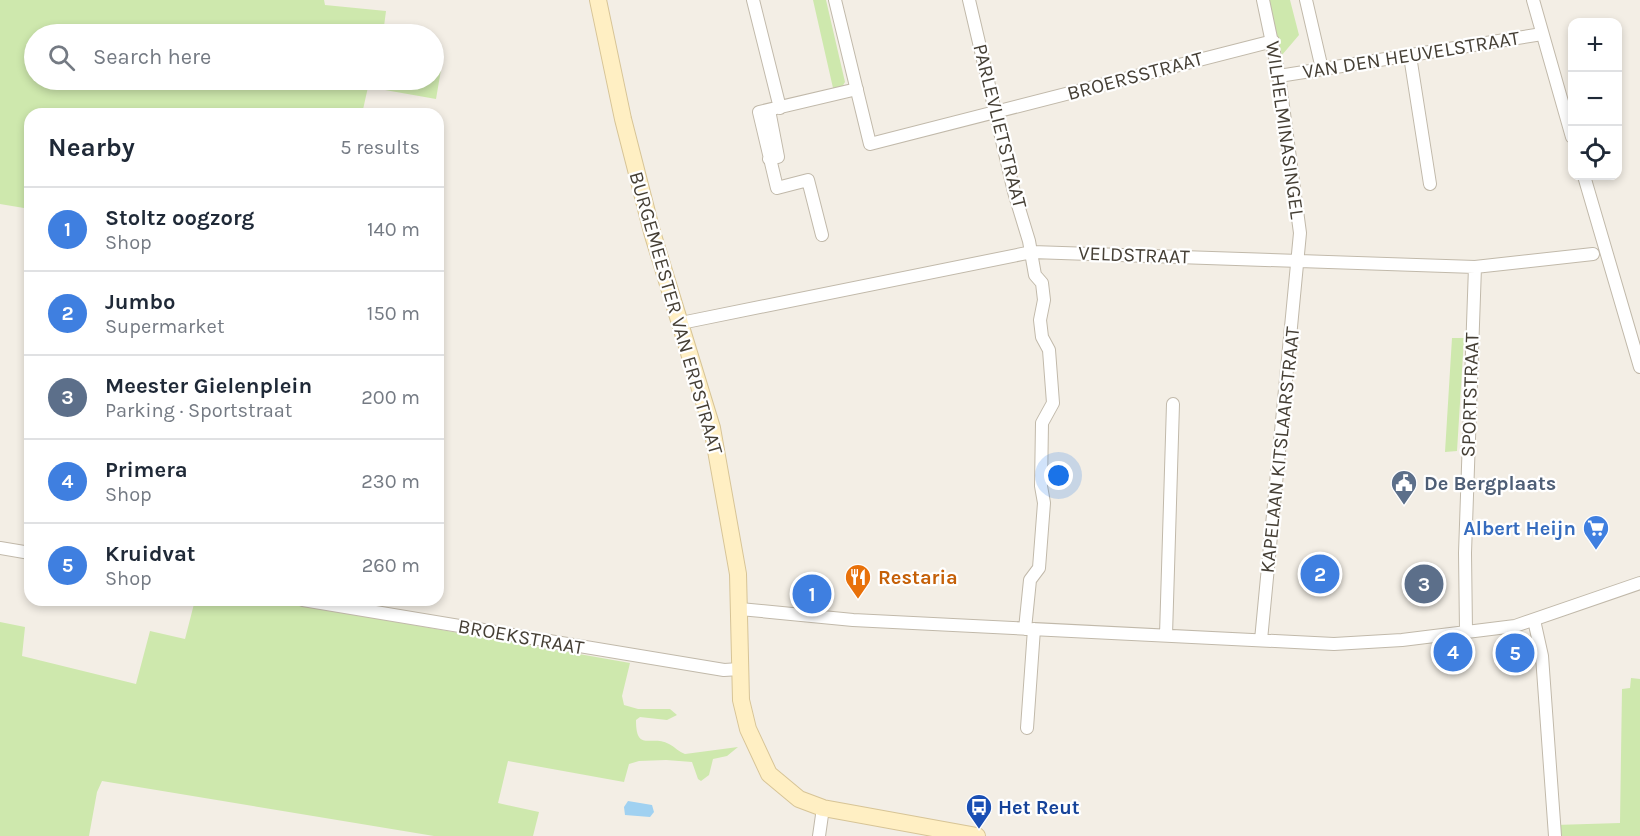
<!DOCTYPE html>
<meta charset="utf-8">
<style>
body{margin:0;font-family:Karla,sans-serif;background:#f2f2f3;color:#1f2937}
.controls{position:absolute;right:18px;top:18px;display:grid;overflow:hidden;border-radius:12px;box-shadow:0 3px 9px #0003}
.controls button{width:54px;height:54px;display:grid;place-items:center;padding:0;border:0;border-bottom:2px solid #e0e1e3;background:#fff;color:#1f2937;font:30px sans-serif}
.you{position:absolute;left:1059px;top:476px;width:21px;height:21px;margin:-15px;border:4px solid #fff;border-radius:50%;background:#1a73e8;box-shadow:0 0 0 9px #1a73e833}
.badge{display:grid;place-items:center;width:39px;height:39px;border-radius:50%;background:#111827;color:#fff;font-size:20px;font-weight:700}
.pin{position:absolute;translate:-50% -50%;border:3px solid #fff;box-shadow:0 2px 6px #0006}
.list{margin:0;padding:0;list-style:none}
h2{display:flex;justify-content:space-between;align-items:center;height:78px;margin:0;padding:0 24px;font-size:26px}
h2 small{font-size:20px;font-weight:400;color:#747a83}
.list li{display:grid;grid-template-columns:39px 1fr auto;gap:18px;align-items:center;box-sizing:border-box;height:84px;padding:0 24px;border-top:2px solid #e0e1e3}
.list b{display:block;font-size:22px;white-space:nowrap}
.list p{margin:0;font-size:20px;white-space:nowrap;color:#747a83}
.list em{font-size:20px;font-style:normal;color:#747a83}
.icon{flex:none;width:33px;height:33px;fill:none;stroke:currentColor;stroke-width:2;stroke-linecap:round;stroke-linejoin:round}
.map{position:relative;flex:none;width:1640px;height:836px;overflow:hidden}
.search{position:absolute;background:#fff;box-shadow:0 3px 9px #0003;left:24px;top:24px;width:420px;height:66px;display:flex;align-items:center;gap:15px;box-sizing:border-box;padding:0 21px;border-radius:33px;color:#747a83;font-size:22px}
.panel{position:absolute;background:#fff;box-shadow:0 3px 9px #0003;left:24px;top:108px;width:420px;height:498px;border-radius:18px}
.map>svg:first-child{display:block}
.green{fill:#cee8ad}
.water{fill:#a0d1f1}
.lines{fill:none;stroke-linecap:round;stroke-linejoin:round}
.street-casing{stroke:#c1b9aa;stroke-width:14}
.secondary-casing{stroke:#d7c496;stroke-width:18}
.street{stroke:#fff;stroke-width:12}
.secondary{stroke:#ffefc3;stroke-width:16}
.labels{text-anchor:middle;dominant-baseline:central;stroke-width:4.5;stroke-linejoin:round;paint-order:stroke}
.street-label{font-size:20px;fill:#453f35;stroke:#fff}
.service-label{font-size:20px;font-weight:bold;fill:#4e5e75;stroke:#fff;text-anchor:start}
.shop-label{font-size:20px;font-weight:bold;fill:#366cbe;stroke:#fff;text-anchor:end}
.food-label{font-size:20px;font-weight:bold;fill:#c56008;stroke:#fff;text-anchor:start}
.transit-label{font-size:20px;font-weight:bold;fill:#164399;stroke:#fff;text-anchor:start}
</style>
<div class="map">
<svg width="1640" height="836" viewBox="0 0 1640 836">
<rect width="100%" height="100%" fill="#f3eee5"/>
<path class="green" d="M0,0H324L325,5L386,11L383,34H34V80H434V57L443,58L436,99L368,87L362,114H30V209L0,204Z
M813,0H826L845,82L842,87L833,88Z
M1268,0H1290L1299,35L1282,55Z
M1452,338H1464L1457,451L1445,452Z
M195,600H272L630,663L622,696L624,705L638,709H670L677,715L667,720L640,717L636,720C636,753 651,734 669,744C675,747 679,752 685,754L738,747L727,756L713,759L709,775L701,781L698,779L692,762L666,760L639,761L629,764L624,782L508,761L498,803L539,812L533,836H434L102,781L97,792L89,836H0V622L25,627L22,656L136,684L150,631L185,639Z
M1631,678L1640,679V836H1556L1555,825L1620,823L1622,689L1630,688Z"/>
<path class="water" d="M628,801L652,805L654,812L650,817L625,815L624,807Z"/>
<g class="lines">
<g class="street-casing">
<path id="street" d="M753,0L780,108
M835,0L870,144L1273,41
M969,0L1014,192L1029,241L1035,275L1042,283L1044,300L1040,320L1042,337L1049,350L1053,403L1042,423L1041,486L1044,503L1039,568L1030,580L1025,629
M1306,0L1322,69
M1533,0L1572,137
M1410,56L1430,184
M1279,76L1542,34
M769,159L778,157L769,110
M1584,176L1640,367
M822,235L808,180L777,188L759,112L857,89
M681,323L1032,252L1475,267L1593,254
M0,548L30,553
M303,600L724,670L740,669
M740,609L853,620L1334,644L1402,640L1515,626L1640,583
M1534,620L1542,656L1555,836
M1466,631L1465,553L1475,267
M1166,635L1173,404
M1261,640L1300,233L1279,76L1263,0
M1027,728L1034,629
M819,836L823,808"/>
</g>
<g class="secondary-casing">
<path id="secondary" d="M598,0L623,119L652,232L712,428L738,574L741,700L748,729L769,774L799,799L823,808L977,836"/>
</g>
<use href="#street" class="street"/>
<use href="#secondary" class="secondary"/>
</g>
<defs>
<g id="civic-pin" transform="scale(1.35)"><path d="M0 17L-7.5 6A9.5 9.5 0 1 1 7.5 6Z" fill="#5c6f8a" stroke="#fff"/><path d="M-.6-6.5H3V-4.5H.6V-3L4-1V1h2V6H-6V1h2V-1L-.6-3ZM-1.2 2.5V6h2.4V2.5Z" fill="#fff"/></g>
<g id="supermarket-pin" transform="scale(1.35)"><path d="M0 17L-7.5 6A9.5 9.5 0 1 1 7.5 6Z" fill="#3f7fe0" stroke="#fff"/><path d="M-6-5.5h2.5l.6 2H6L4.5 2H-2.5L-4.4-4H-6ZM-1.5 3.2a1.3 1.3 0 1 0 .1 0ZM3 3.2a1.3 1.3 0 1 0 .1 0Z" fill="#fff"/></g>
<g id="restaurant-pin" transform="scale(1.35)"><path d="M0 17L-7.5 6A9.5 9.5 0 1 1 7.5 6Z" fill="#e8710a" stroke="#fff"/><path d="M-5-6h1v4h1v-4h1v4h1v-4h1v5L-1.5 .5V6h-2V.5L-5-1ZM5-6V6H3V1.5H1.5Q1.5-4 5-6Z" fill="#fff"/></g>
<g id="bus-pin" transform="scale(1.35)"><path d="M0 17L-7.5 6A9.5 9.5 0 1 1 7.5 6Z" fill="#1a4fb4" stroke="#fff"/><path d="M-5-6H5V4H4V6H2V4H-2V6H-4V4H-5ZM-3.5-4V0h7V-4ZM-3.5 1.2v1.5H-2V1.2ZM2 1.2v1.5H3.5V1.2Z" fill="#fff"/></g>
</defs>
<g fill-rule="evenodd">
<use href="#civic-pin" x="1404" y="483"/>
<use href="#supermarket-pin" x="1596" y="528"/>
<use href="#restaurant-pin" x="858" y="577"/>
<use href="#bus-pin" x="979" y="807"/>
</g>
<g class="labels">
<g class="street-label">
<text transform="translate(1411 55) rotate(-9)">VAN DEN HEUVELSTRAAT</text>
<text transform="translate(1135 76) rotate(-15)">BROERSSTRAAT</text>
<text transform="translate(1000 126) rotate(76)">PARLEVLIETSTRAAT</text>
<text transform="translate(1285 130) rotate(82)">WILHELMINASINGEL</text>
<text transform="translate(1134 255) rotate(2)">VELDSTRAAT</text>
<text transform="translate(676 313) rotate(74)">BURGEMEESTER VAN ERPSTRAAT</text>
<text transform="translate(1470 395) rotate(-88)">SPORTSTRAAT</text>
<text transform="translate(1280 450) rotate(-84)">KAPELAAN KITSLAARSTRAAT</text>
<text transform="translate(521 637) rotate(10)">BROEKSTRAAT</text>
</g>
<g class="service-label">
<text x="1424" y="483">De Bergplaats</text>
</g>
<g class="shop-label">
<text x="1576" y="528">Albert Heijn</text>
</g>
<g class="food-label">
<text x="878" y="577">Restaria</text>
</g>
<g class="transit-label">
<text x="998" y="807">Het Reut</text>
</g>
</g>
</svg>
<div class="controls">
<button>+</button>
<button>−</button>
<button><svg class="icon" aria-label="locate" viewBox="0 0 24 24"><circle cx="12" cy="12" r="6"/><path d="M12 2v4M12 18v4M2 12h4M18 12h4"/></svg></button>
</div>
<div class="you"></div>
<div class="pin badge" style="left:812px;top:594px;background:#3f7fe0">1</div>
<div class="pin badge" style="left:1320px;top:574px;background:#3f7fe0">2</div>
<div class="pin badge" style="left:1424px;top:584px;background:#5c6f8a">3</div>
<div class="pin badge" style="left:1453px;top:652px;background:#3f7fe0">4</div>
<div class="pin badge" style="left:1515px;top:653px;background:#3f7fe0">5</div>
<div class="search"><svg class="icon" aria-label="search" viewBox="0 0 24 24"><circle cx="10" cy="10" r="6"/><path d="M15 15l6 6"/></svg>Search here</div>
<section class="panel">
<h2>Nearby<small>5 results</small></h2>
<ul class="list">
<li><span class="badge" style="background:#3f7fe0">1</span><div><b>Stoltz oogzorg</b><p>Shop</p></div><em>140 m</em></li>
<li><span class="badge" style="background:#3f7fe0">2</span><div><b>Jumbo</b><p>Supermarket</p></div><em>150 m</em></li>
<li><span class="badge" style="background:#5c6f8a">3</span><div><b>Meester Gielenplein</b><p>Parking · Sportstraat</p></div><em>200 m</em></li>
<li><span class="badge" style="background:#3f7fe0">4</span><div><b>Primera</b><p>Shop</p></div><em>230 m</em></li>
<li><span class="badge" style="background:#3f7fe0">5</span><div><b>Kruidvat</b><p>Shop</p></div><em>260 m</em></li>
</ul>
</section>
</div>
